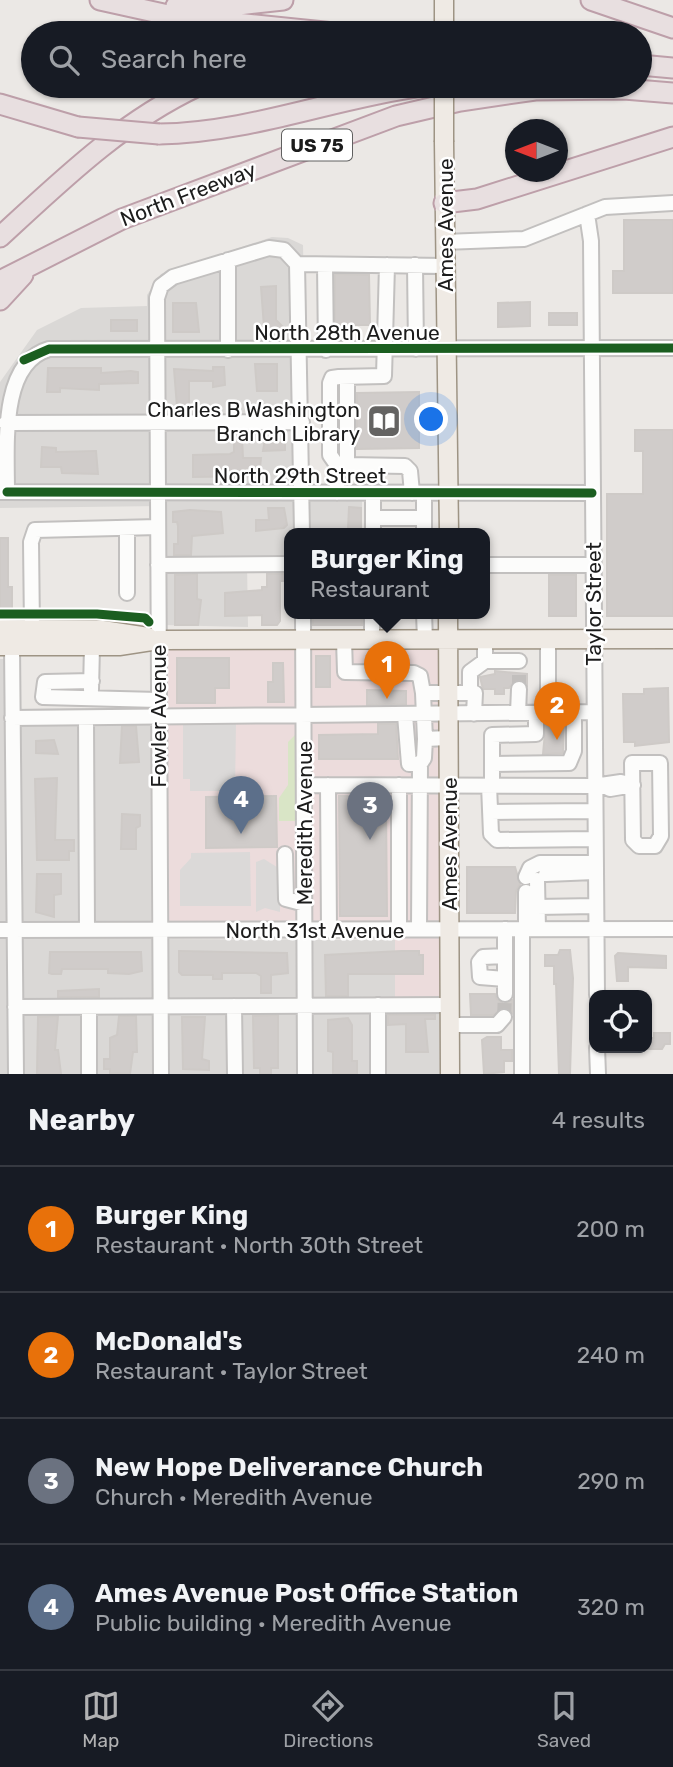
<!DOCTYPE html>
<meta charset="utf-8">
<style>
body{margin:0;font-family:Rubik,sans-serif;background:#242831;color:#f1f3f6}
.controls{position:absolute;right:21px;bottom:21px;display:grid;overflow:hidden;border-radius:14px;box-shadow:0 2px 5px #0004}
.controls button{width:63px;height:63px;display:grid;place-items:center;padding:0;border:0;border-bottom:2px solid #363941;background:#171b24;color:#f1f3f6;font:35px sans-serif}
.compass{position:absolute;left:505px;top:119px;width:63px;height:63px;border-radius:50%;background:#171b24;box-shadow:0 2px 5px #0004;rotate:270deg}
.you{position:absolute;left:432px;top:420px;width:24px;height:24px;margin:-18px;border:5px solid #fff;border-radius:50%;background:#1a73e8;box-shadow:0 0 0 10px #1a73e833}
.badge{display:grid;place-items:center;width:46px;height:46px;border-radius:50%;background:#b2b2b3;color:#fff;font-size:23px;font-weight:700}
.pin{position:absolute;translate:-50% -58px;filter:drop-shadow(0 2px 4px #0008)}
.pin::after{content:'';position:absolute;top:37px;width:24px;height:21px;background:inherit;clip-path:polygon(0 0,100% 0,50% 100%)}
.popup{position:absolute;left:284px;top:528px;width:206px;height:91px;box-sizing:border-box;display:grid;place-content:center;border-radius:14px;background:#171b24;filter:drop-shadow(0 2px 5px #0005);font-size:23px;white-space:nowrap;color:#9ea1a6}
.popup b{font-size:26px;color:#f1f3f6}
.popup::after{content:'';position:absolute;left:50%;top:100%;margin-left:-14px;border:14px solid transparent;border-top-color:#171b24}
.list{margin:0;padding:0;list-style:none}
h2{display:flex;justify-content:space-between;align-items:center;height:91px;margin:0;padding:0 28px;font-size:30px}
h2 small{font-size:23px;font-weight:400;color:#9ea1a6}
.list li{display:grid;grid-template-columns:46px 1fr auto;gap:21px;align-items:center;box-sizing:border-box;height:126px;padding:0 28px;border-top:2px solid #363941}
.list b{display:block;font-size:26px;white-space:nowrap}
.list p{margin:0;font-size:23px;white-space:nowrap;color:#9ea1a6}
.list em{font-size:23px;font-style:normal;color:#9ea1a6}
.icon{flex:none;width:38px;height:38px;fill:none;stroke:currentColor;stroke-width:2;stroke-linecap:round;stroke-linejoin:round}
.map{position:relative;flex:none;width:673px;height:1074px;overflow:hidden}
.search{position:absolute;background:#171b24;box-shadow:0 2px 5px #0004;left:21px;right:21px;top:21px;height:77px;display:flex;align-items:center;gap:18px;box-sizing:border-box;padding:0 24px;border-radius:38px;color:#9ea1a6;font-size:26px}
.sheet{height:595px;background:#171b24}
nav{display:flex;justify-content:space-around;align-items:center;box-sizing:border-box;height:98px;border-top:2px solid #363941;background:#171b24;font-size:19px;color:#9ea1a6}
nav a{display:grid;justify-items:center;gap:4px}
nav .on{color:#b2b2b3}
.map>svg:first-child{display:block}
.residential{fill:#dad8d6}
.commercial{fill:#ecdcdc}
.grass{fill:#d9e5c6}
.parking{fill:#dbd9d8}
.building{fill:#d0ccca;stroke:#cecac7;stroke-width:2}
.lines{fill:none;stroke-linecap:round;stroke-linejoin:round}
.minor-tunnel{stroke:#c2bfbd;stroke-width:14;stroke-dasharray:14 7;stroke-linecap:butt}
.minor-casing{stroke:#c2c0bf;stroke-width:18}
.major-casing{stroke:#9e9484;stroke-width:21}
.highway-casing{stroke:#bd9fa9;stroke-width:23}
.minor{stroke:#fcfcfb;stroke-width:14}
.major{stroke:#efeae4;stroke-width:18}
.highway{stroke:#e8dfe0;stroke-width:19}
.major-bridge-casing{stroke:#9e9484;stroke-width:21;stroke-linecap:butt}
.highway-bridge-casing{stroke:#bd9fa9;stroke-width:23;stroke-linecap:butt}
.major-bridge{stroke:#efeae4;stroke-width:18}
.highway-bridge{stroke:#e8dfe0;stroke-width:19}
.cycleway-casing{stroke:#fff;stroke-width:13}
.cycleway{stroke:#1b5e20;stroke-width:9}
.labels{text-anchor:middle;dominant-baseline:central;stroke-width:5;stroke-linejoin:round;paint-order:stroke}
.shield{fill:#fff;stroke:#606060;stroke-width:2}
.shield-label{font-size:19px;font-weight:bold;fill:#1c1c1c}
.street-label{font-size:21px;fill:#1c1c1c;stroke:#fff}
.poi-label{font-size:21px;fill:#1c1c1c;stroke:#fff;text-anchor:end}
</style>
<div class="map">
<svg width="673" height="1074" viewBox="0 0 673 1074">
<rect width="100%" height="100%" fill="#ebe8e5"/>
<path class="residential" d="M272,237L288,238L303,245L308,499L362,500V533H289V562H247L248,627L163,625L162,506L0,508V382L37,330L81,308L147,306V295L161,274Z
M0,659H20V709L154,707L151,939L395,940V1001L441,1002L443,1074H0Z"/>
<path class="commercial" d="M164,649L439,650L441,1002L395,1001V926L168,924Z"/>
<path class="grass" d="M295,735V821H279V798L288,785V742Z"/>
<path class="parking" d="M236,722L235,791H190V779H183V723Z
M250,852L251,906H180V870L191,858V853Z
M264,859L280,869V912L265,908L256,912V862Z"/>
<path class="building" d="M624,220H673V293H613V271H624Z
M335,274L369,275L370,325H335Z
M276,286V320L283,327V337L260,338V327H264L261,287Z
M530,302V326L498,327V303Z
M173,303H196L199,332H173Z
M549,313H577V325H549Z
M111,320H137V331H111Z
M255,364H277V391H257Z
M213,367H224L225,385L213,387V381H189V407H196L197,413H174V407H177L174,369L213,371Z
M48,368H101V373L131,371L138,372V383L99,384V390L60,388V392H47Z
M419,392V448L357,449V393Z
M635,430H673V616H607V494H643V451H635Z
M234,432H246V438H242L243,458H261L259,476L193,477V455L230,454L234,452Z
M265,439L285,440V450L263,451Z
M42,447L56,448V452L96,451L98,474L62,473L61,467H41Z
M349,507L361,508V529H348Z
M268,508H284L287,525L284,528L256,531V520H269Z
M190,510L221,512L223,533L192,536L191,555H174V544H178V526L177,522H173V512Z
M0,538H8V587H12V613H0Z
M197,574V599L201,600L198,625H175V575Z
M267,574H289V581H280V621L277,625H262V615L225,616V593L262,590V587H267Z
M549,575H576V616H549Z
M313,613H362V625H313Z
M316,656H330V687H316Z
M177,658H229V688H215V703H177Z
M273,663H283L284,702H268V682H273Z
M495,671L527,674V685L524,681L515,680L509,688H504V694H495V689H483L480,677L495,674Z
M668,688L669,742L635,746V742H624L623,694H644V689Z
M367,690L406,691V704L367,705Z
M546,722H564L563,753L543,754Z
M378,724H396L398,759H319V735L378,734Z
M122,726H136L139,762L120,763Z
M54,740L58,754L36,753V741Z
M57,778L55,840H74V851H69V860H37L35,779Z
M276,796L277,847L206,848V797Z
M339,796H381L382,807H386L387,916H340Z
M122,814L140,815V826L136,828V849H121Z
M467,867H515L520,884L516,891L515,913H467Z
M37,874H61V894L54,895V917L36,912Z
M560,950H570L573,978L570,1074H559L556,984H554V966H545V955H558Z
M179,951L287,953L288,973L271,975V993H261V976L256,973H222V979H213V975H182L179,972Z
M401,951H419V955H423V974H348V996H326L325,955Z
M50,952H141L142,971L129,974L108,973V969H62L61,974H52L49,973Z
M618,953L666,956V968L628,967V981H617L615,956Z
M99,989V997H58V991Z
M470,994H495L497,999L504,1004L512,1000V1013L505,1008L493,1015H471Z
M278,1015V1068H271V1074H260V1068H254L253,1016Z
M388,1015H435V1019H425L428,1052H406V1024L388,1025Z
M58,1016L55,1050H58L61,1074H37L38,1017Z
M119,1016H136L137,1052H133L130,1074L110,1073V1069H104V1059H110V1038L117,1035Z
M182,1017H205L202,1059L209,1061V1070L183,1069Z
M348,1018L352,1025V1061H357V1074H333V1052L328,1051V1020Z
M654,1033H670V1044H665L662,1049H647V1038H654Z
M487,1037H501V1050H512V1061H504V1072L484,1074L482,1040Z"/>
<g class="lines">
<path class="minor-tunnel" d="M519,689V673
M504,1017L505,994"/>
<g class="minor-casing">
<path id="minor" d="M587,214L591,241L597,995
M444,242L524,239L605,207L673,203
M297,264L445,266
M325,265L326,350
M415,265L416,349
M228,350V260
M347,377V465
M6,423L302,422
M337,465L330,455V383L332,378L339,377L384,376L387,265
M0,492L592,493
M7,492C7,444 0,363 49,349L673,348
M337,493V465H347L405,466L410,471L412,493
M424,493V533
M373,518H424
M373,533V493
M158,565L289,564
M485,565H593
M127,593V528
M303,613L305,1074
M424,613L425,640
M32,629L31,542L35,530L158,527
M344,640L345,672L414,673L420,676L423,693H475L474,714
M372,640V613
M12,646L16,1074
M485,661H519
M92,681L45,682L43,697L158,700
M91,690L92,646
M423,693L425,739L448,738
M470,693V672L485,661V640
M518,713L519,689
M548,713V639
M405,715L409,764H420L424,758L425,739
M12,718L594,712
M86,718L87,930
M632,763H660L661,836L655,846H639L633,840Z
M492,764L569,763L574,751V712
M304,785L594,786L621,782L633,785L610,789L602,785
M328,785L329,930
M399,785V929
M489,785L491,834L497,840L595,839
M492,785V735L536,734V713
M490,812L595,811
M285,854L286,899L305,904
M546,874L594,872
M526,877L530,868L540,863H595
M537,880L538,929
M537,907L595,906
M419,929L420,764
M522,929V1074
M526,929V892
M0,930L673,929
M505,956L483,957L479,962L480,977L505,979
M505,994V929
M378,1005V1074
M234,1006L235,1074
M15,1007L450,1005
M89,1007V1074
M450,1025H497L504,1017
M597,1048L598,1074
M161,1074L157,298L161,286L173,277L269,248L284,250L297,264L302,533"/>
</g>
<g class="major-casing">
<path id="major" d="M444,0V33
M444,142L449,533
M448,613L450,1074
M0,629L102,630L148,637
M0,646H119L158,640L673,639"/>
</g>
<g class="highway-casing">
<path id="highway" d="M100,0L177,17L334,33
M591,0L673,28
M176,6H230L283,0
M640,65L673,68
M0,104L78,127
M159,134C249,133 334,98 422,86
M444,203L477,199L673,137
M0,237C62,180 121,122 198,86
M0,281L122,219L396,116L460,101L535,90L624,89L673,93
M0,300L23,275"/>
</g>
<use href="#minor" class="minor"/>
<use href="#major" class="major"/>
<use href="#highway" class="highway"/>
<g class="major-bridge-casing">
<path id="major-bridge" d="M444,97V142"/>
</g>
<g class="highway-bridge-casing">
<path id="highway-bridge" d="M78,127L159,134"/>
</g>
<use href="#major-bridge" class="major-bridge"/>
<use href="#highway-bridge" class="highway-bridge"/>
<g class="cycleway-casing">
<path id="cycleway" d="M24,360L49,349L673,348
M7,492L592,493
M0,614H97L145,618L149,622"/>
</g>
<use href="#cycleway" class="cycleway"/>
</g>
<defs>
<g id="library-square" transform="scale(1.75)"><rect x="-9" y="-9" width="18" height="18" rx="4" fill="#646362" stroke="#fff"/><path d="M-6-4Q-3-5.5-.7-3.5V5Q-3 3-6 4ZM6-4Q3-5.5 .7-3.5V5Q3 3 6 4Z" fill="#fff"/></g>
</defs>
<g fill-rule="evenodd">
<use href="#library-square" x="384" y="421"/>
</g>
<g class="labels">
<rect class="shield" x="282" y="129.5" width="70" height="31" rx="5"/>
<g class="shield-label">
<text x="317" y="145">US 75</text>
</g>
<g class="street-label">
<text transform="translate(188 194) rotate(-21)">North Freeway</text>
<text transform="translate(445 225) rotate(-90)">Ames Avenue</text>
<text x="347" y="332">North 28th Avenue</text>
<text x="300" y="475">North 29th Street</text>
<text transform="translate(593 604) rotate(-90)">Taylor Street</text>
<text transform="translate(158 716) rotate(-90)">Fowler Avenue</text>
<text transform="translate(304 823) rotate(-90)">Meredith Avenue</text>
<text transform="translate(449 844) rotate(-90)">Ames Avenue</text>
<text x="315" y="930">North 31st Avenue</text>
</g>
<g class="poi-label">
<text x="360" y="409">Charles B Washington<tspan x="360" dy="24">Branch Library</tspan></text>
</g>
</g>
</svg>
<div class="controls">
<button><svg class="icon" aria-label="locate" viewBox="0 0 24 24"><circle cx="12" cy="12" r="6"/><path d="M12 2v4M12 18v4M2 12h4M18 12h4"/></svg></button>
</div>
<svg class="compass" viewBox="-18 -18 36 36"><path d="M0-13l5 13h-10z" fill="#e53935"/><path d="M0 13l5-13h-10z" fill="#9ea1a6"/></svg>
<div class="you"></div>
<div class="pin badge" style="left:387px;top:699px;background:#e8710a">1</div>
<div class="popup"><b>Burger King</b>Restaurant</div>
<div class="pin badge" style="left:557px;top:740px;background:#e8710a">2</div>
<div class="pin badge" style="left:370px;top:840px;background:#6b7280">3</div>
<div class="pin badge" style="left:241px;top:834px;background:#5c6f8a">4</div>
<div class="search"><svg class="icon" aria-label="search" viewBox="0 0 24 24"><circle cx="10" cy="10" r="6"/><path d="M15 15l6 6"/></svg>Search here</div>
</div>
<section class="sheet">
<h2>Nearby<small>4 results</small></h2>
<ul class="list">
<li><span class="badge" style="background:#e8710a">1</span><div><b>Burger King</b><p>Restaurant · North 30th Street</p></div><em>200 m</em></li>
<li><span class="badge" style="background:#e8710a">2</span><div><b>McDonald's</b><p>Restaurant · Taylor Street</p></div><em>240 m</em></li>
<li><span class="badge" style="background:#6b7280">3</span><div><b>New Hope Deliverance Church</b><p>Church · Meredith Avenue</p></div><em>290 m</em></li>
<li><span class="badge" style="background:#5c6f8a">4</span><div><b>Ames Avenue Post Office Station</b><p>Public building · Meredith Avenue</p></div><em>320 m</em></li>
</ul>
</section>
<nav>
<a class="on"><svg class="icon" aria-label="map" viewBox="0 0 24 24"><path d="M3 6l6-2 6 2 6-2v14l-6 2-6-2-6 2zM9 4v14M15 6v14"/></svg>Map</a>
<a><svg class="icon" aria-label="directions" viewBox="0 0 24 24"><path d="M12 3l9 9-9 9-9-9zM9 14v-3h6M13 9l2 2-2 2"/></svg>Directions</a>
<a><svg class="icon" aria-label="saved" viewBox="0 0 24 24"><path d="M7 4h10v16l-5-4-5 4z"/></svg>Saved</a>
</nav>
